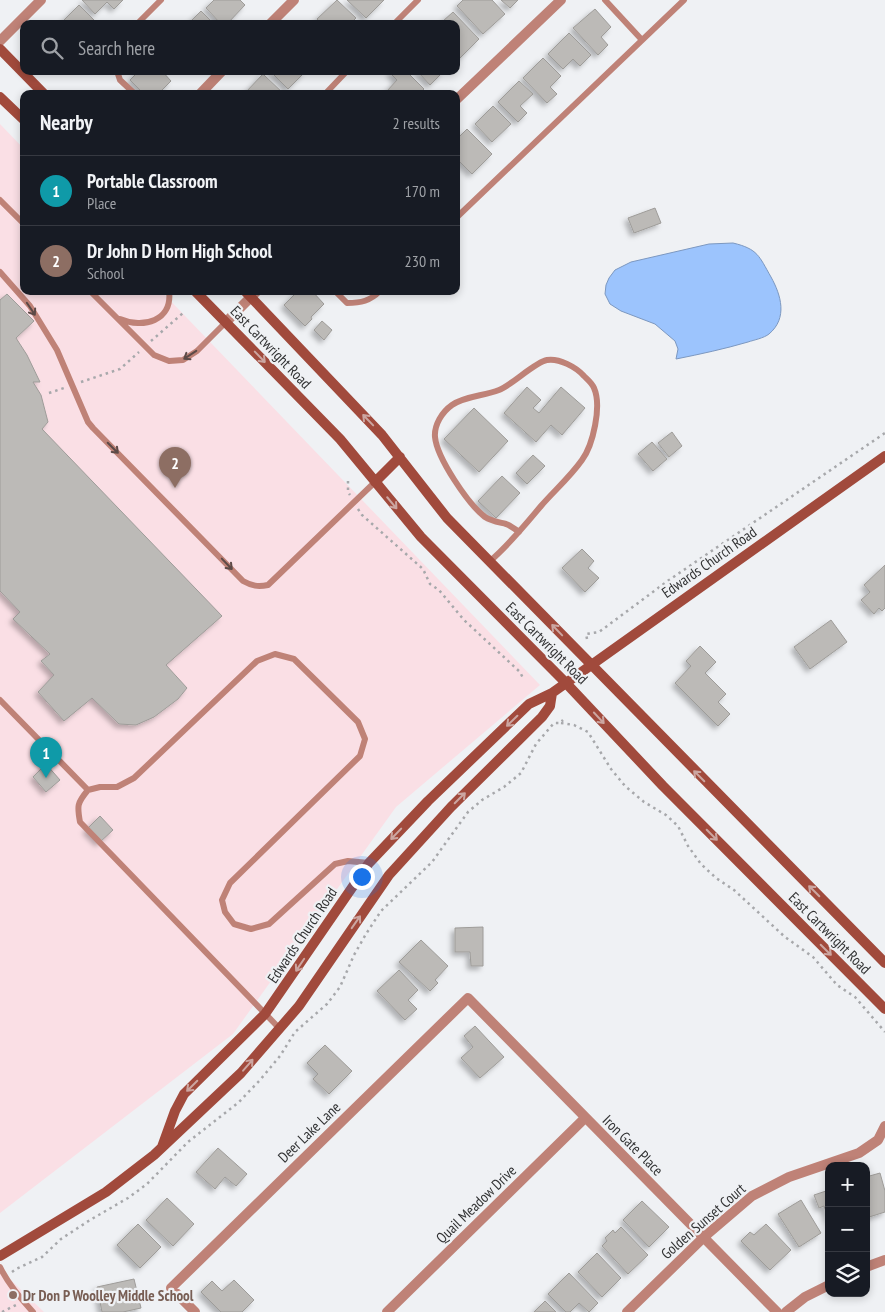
<!DOCTYPE html>
<meta charset="utf-8">
<style>
body{margin:0;font-family:"PT Sans Narrow",sans-serif;background:#242831;color:#f1f3f6}
.controls{position:absolute;right:15px;bottom:15px;display:grid;overflow:hidden;border-radius:10px;box-shadow:0 2px 8px #0003}
.controls button{width:45px;height:45px;display:grid;place-items:center;padding:0;border:0;border-bottom:1px solid #363941;background:#171b24;color:#f1f3f6;font:25px sans-serif}
.you{position:absolute;left:361px;top:876px;width:18px;height:18px;margin:-12px;border:4px solid #fff;border-radius:50%;background:#1a73e8;box-shadow:0 0 0 8px #1a73e833}
.badge{display:grid;place-items:center;width:32px;height:32px;border-radius:50%;background:#db2777;color:#fff;font-size:16px;font-weight:700}
.pin{position:absolute;translate:-50% -41px;filter:drop-shadow(0 1px 2px #0008)}
.pin::after{content:'';position:absolute;top:26px;width:18px;height:15px;background:inherit;clip-path:polygon(0 0,100% 0,50% 100%)}
.list{margin:0;padding:0;list-style:none}
h2{display:flex;justify-content:space-between;align-items:center;height:65px;margin:0;padding:0 20px;font-size:21px}
h2 small{font-size:16px;font-weight:400;color:#9ea1a6}
.list li{display:grid;grid-template-columns:32px 1fr auto;gap:15px;align-items:center;box-sizing:border-box;height:70px;padding:0 20px;border-top:1px solid #363941}
.list b{display:block;font-size:19px;white-space:nowrap}
.list p{margin:0;font-size:16px;white-space:nowrap;color:#9ea1a6}
.list em{font-size:16px;font-style:normal;color:#9ea1a6}
.icon{flex:none;width:28px;height:28px;fill:none;stroke:currentColor;stroke-width:2;stroke-linecap:round;stroke-linejoin:round}
.map{position:relative;flex:none;width:885px;height:1312px;overflow:hidden}
.search{position:absolute;background:#171b24;box-shadow:0 2px 8px #0003;left:20px;top:20px;width:440px;height:55px;display:flex;align-items:center;gap:12px;box-sizing:border-box;padding:0 18px;border-radius:10px;color:#9ea1a6;font-size:19px}
.panel{position:absolute;background:#171b24;box-shadow:0 2px 8px #0003;left:20px;top:90px;width:440px;height:205px;border-radius:10px}
.map>svg:first-child{display:block}
.education{fill:#fadfe5}
.water{fill:#9cc4fd;stroke:#7c98c0}
.building{fill:#bcbab7;stroke:#9e9c99;filter:url(#shadow)}
.lines{fill:none;stroke-linecap:round;stroke-linejoin:round}
.path{stroke:#a7a8ab;stroke-width:2.5;stroke-dasharray:2.5 4;stroke-linecap:butt}
.lane{stroke:#bf8277;stroke-width:6}
.street{stroke:#bf8277;stroke-width:10}
.secondary{stroke:#a14a3c;stroke-width:10}
.oneway{stroke:#5c4a47}
.oneway2{stroke:#cca6a1}
.education-dot{fill:#8d6e63;stroke:#eff1f4;stroke-width:2}
.labels{text-anchor:middle;dominant-baseline:central;stroke-width:4.5;stroke-linejoin:round;paint-order:stroke}
.street-label{font-size:15px;fill:#313233;stroke:#eff1f4}
.education-label{font-size:15px;font-weight:bold;fill:#785e54;stroke:#eff1f4;text-anchor:start}
</style>
<div class="map">
<svg width="885" height="1312" viewBox="0 0 885 1312">
<defs>
<filter id="shadow"><feDropShadow dx="-3.5" dy="3.5" stdDeviation="2.5" flood-color="#0004"/></filter>
</defs>
<rect width="100%" height="100%" fill="#eff1f4"/>
<path class="education" d="M0,124L24,149V291H161L540,685L396,807L233,1034L0,1213Z
M0,1269L19,1288L44,1312H0Z"/>
<path class="water" d="M733,243C758,249 759,256 771,277C781,295 788,318 769,334C764,338 754,340 748,342C724,349 701,354 676,359L678,349L675,341L655,324L621,311L610,304L605,294L606,285L609,278L615,270L631,262L709,244Z"/>
<path class="building" d="M82,0H123L114,9L107,2L95,14Z
M214,0H240L245,5L227,24H221L206,8Z
M337,0L356,18L350,24H322L317,19Z
M347,0H384L366,18Z
M463,0H492L505,14L483,34L457,6Z
M501,0H518L510,8Z
M79,5L98,24H60Z
M595,9L611,27L601,37L608,45L598,55L573,28Z
M201,11L214,24H195L192,20Z
M453,12L479,39L457,61L456,24H446L443,21Z
M569,33L591,55L580,66L573,59L563,69L548,54Z
M543,58L561,76L550,87L557,94L547,103L523,78Z
M139,71H162L171,81L158,94H144L130,80Z
M270,71H306L288,89Z
M392,71H406L424,89L419,94H388L386,92L397,80L390,73Z
M417,71H444L430,85Z
M263,74L284,94H244Z
M519,81L533,94L520,106L527,113L518,122L498,102Z
M493,106L511,124L492,142L475,124Z
M467,129L492,154L472,174L456,158V140Z
M655,208L661,223L634,233L628,218Z
M298,291H312L324,304L311,317L312,319L305,326L284,305Z
M7,294L34,321L16,338L27,355L40,382H33L41,395L48,422L42,429L222,616L166,665L187,688L178,699L154,717L136,725L119,724L92,698L64,721L38,692L54,675L41,661L50,654L13,619L20,612L0,591V300Z
M322,321L332,330L324,340L314,330Z
M527,387L541,400L533,408L539,413L561,387L585,408L562,435L551,425L536,442L504,413Z
M474,408L508,441L479,472L444,439Z
M672,432L682,446L669,457L658,443Z
M652,442L667,459L653,471L638,454Z
M533,455L545,466L527,484L516,473Z
M502,476L520,493L496,518L478,501Z
M582,549L594,561L588,568L599,578L585,592L562,568Z
M885,565V608L882,611L879,608L874,614L861,600L870,592L864,585Z
M831,620L847,642L810,669L794,647Z
M700,646L716,662L705,673L726,694L718,702L730,714L718,726L675,683L691,666L686,661Z
M46,764L60,780L46,792L33,777Z
M100,816L113,830L99,843L86,830Z
M483,927V966H471L470,952H455V928Z
M421,940L448,966L435,980L438,983L430,991L399,962Z
M399,970L418,990L408,1000L417,1009L405,1020L377,991Z
M475,1026L504,1057L480,1078L461,1058L473,1047L464,1036Z
M325,1045L352,1071L329,1094L313,1079L318,1074L307,1063Z
M218,1148L247,1174L236,1186L225,1177L215,1189L196,1172Z
M880,1173L885,1191V1212L866,1218V1177Z
M829,1190V1221L824,1206L819,1208L814,1195Z
M167,1198L194,1224L173,1246L146,1220Z
M801,1200L821,1233L799,1247L778,1214Z
M642,1201L669,1227L649,1247L623,1220Z
M138,1224L161,1247L140,1268L117,1245Z
M766,1224L791,1250L770,1270L741,1241L750,1232L754,1235Z
M621,1227L648,1255L628,1274L602,1246L607,1241L605,1238L613,1230L615,1233Z
M597,1253L621,1278L602,1297L578,1272Z
M569,1273L598,1303L589,1312L579,1303L570,1312H566L548,1294Z
M134,1279L141,1308L123,1312H102L97,1287Z
M234,1280L254,1300L242,1312H221L201,1292L212,1281L222,1291Z
M545,1301L556,1312H534Z"/>
<g class="lines">
<path class="path" d="M151,341L183,313
M81,382L120,369L139,352
M49,393L64,388
M348,481V492L350,495
M358,509L362,515L423,569L430,584L439,590L464,620L520,672L523,678
M587,639L586,634L599,632L669,580L885,433
M561,723L574,725L588,732L611,769L625,786L644,802L666,815L678,826L688,846L701,864L716,878L734,890L785,937L813,957L837,985L855,997L885,1032
M12,1272L16,1269L42,1257L61,1239L90,1220L128,1198L147,1184L188,1142L239,1102L260,1080L280,1056L295,1032L327,1004L340,987L354,955L366,934L381,911L432,862L468,812L482,800L504,787L521,773L536,744L554,723H560L563,720
M2,1312L16,1305"/>
<path class="lane" d="M605,0L642,40
M137,24L161,0
M394,24L418,0
M117,71L120,80L135,94
M325,94L347,71
M0,200L24,224
M456,218L684,0
M0,272L30,306L57,350L88,422L93,428L243,581C252,586 258,587 268,585L375,482
M90,291L154,355L169,361L183,360L197,351L226,322
M335,291L347,303C361,303 370,301 380,291
M120,319C143,329 173,321 169,291
M490,561C509,545 525,525 541,506C554,491 570,477 582,460C593,445 602,406 594,388C592,383 588,380 584,376C576,367 559,358 547,360C535,362 512,385 499,390C484,396 465,396 452,405C442,412 434,425 435,437C437,458 468,504 485,517C491,521 498,522 506,524C511,526 515,529 519,532
M0,700L88,790L100,787H117L134,778L257,661L275,654L294,659L358,722L365,739L360,756L230,883L222,900L225,912L234,924L251,929L269,924L335,864L348,861L369,863
M88,790C77,803 77,806 80,822L280,1029
M0,1267C8,1284 20,1298 33,1312"/>
<path class="street" d="M270,24L294,0
M0,41L41,0
M200,94L222,71
M456,100L561,0
M226,322L257,291
M866,1267L885,1260
M195,1312L171,1288L468,998L777,1312
M387,1312L585,1118
M627,1312L704,1237L752,1196L789,1177L859,1153L878,1140L885,1126
M786,1312L805,1297L829,1285"/>
<path class="secondary" d="M0,49L44,94
M0,97L24,120
M195,291L340,439L421,537L565,682L663,786L885,1009
M245,291L382,435L447,518L885,963
M375,482L400,457
M162,1147L175,1111L184,1094L265,1014L369,863L428,801L529,704L552,693L885,456
M0,1256L106,1192L154,1155L241,1073L299,1006L389,875L451,807L542,717L550,706L552,693"/>
</g>
<defs><path id="oneway-shaft" d="M-6 0H5M1.5-3L5.5 0L1.5 3" fill="none" stroke-width="1.6" stroke-linecap="round" stroke-linejoin="round" transform="scale(1.25)"/></defs>
<g class="oneway">
<use href="#oneway-shaft" transform="translate(31 309) rotate(56)"/>
<use href="#oneway-shaft" transform="translate(190 355) rotate(147)"/>
<use href="#oneway-shaft" transform="translate(113 448) rotate(45)"/>
<use href="#oneway-shaft" transform="translate(227 564) rotate(46)"/>
</g>
<g class="oneway2">
<use href="#oneway-shaft" transform="translate(260 357) rotate(46)"/>
<use href="#oneway-shaft" transform="translate(368 420) rotate(-134)"/>
<use href="#oneway-shaft" transform="translate(392 503) rotate(50)"/>
<use href="#oneway-shaft" transform="translate(557 630) rotate(-134)"/>
<use href="#oneway-shaft" transform="translate(599 718) rotate(47)"/>
<use href="#oneway-shaft" transform="translate(512 721) rotate(136)"/>
<use href="#oneway-shaft" transform="translate(699 776) rotate(-135)"/>
<use href="#oneway-shaft" transform="translate(460 798) rotate(-45)"/>
<use href="#oneway-shaft" transform="translate(396 834) rotate(134)"/>
<use href="#oneway-shaft" transform="translate(712 835) rotate(45)"/>
<use href="#oneway-shaft" transform="translate(814 891) rotate(-135)"/>
<use href="#oneway-shaft" transform="translate(356 922) rotate(-55)"/>
<use href="#oneway-shaft" transform="translate(826 950) rotate(45)"/>
<use href="#oneway-shaft" transform="translate(300 965) rotate(124)"/>
<use href="#oneway-shaft" transform="translate(248 1065) rotate(-49)"/>
<use href="#oneway-shaft" transform="translate(192 1086) rotate(135)"/>
</g>
<circle class="education-dot" cx="13" cy="1295" r="5"/>
<g class="labels">
<g class="street-label">
<text transform="translate(271 347) rotate(46)">East Cartwright Road</text>
<text transform="translate(709 562) rotate(-35)">Edwards Church Road</text>
<text transform="translate(547 643) rotate(45)">East Cartwright Road</text>
<text transform="translate(830 933) rotate(45)">East Cartwright Road</text>
<text transform="translate(302 935) rotate(-56)">Edwards Church Road</text>
<text transform="translate(309 1132) rotate(-44)">Deer Lake Lane</text>
<text transform="translate(633 1145) rotate(45)">Iron Gate Place</text>
<text transform="translate(476 1204) rotate(-44)">Quail Meadow Drive</text>
<text transform="translate(703 1221) rotate(-41)">Golden Sunset Court</text>
</g>
<g class="education-label">
<text x="23" y="1295">Dr Don P Woolley Middle School</text>
</g>
</g>
</svg>
<div class="controls">
<button>+</button>
<button>−</button>
<button><svg class="icon" aria-label="layers" viewBox="0 0 24 24"><path d="M12 4l9 5-9 5-9-5zM3 14l9 5 9-5"/></svg></button>
</div>
<div class="you"></div>
<div class="pin badge" style="left:46px;top:778px;background:#0f9aa8">1</div>
<div class="pin badge" style="left:175px;top:488px;background:#8d6e63">2</div>
<div class="search"><svg class="icon" aria-label="search" viewBox="0 0 24 24"><circle cx="10" cy="10" r="6"/><path d="M15 15l6 6"/></svg>Search here</div>
<section class="panel">
<h2>Nearby<small>2 results</small></h2>
<ul class="list">
<li><span class="badge" style="background:#0f9aa8">1</span><div><b>Portable Classroom</b><p>Place</p></div><em>170 m</em></li>
<li><span class="badge" style="background:#8d6e63">2</span><div><b>Dr John D Horn High School</b><p>School</p></div><em>230 m</em></li>
</ul>
</section>
</div>
